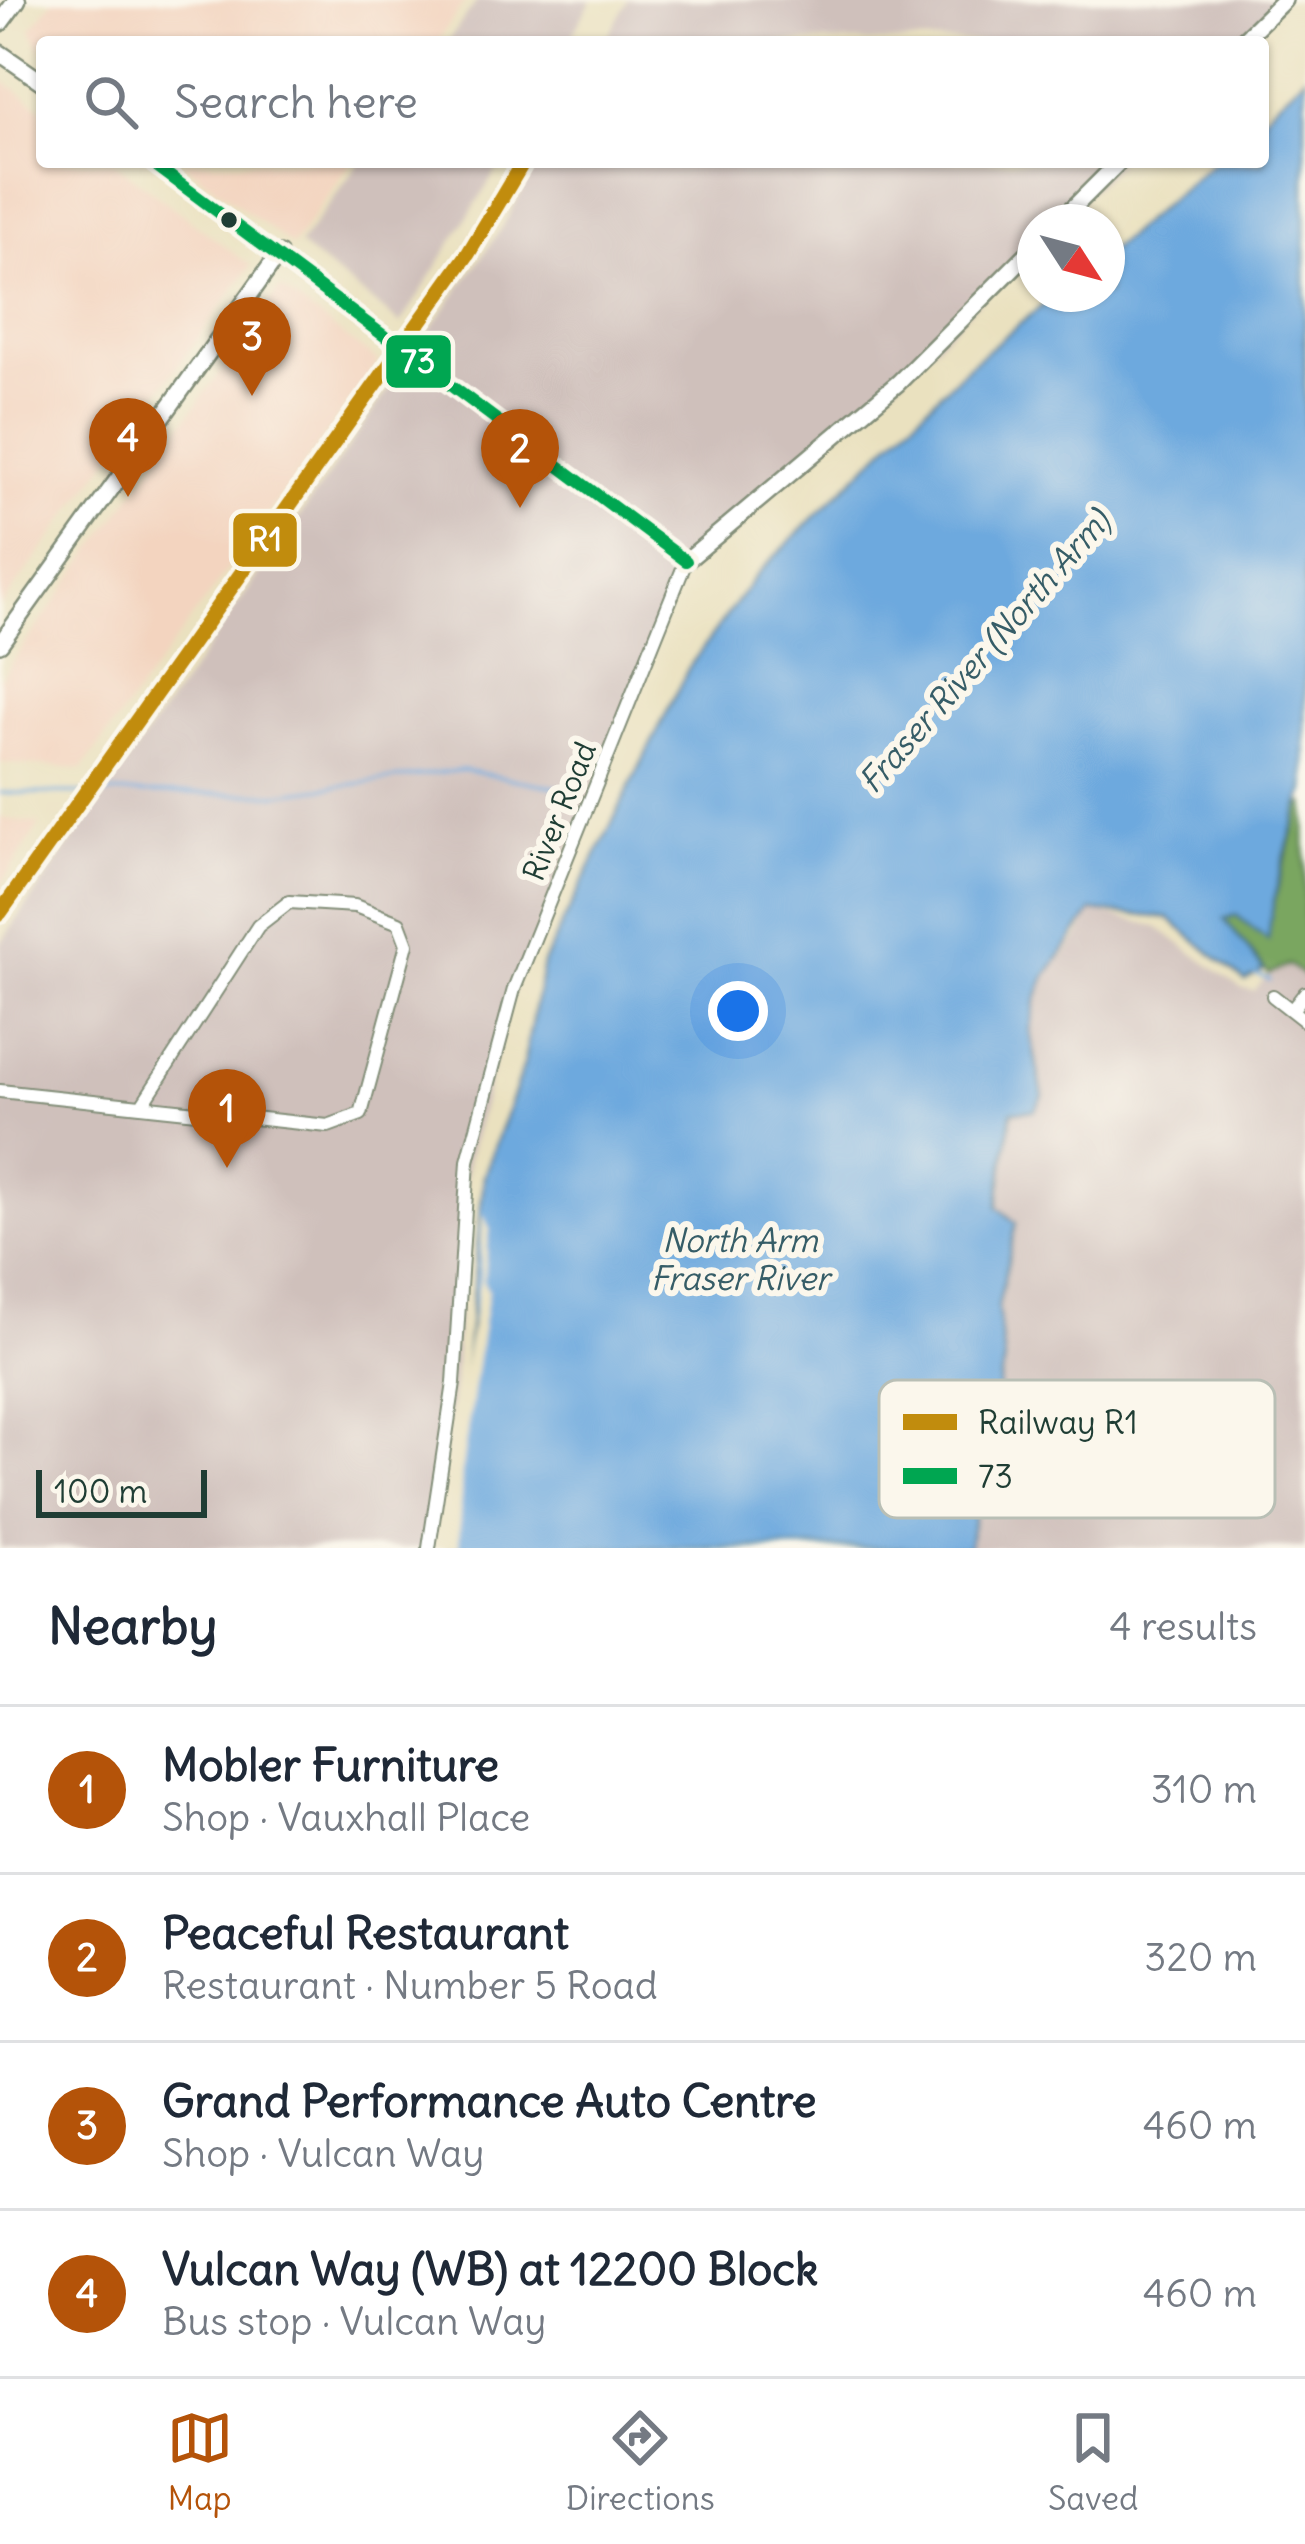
<!DOCTYPE html>
<meta charset="utf-8">
<style>
body{margin:0;font-family:Delius,sans-serif;background:#f2f2f3;color:#1f2937}
.compass{position:absolute;left:1017px;top:204px;width:108px;height:108px;border-radius:50%;background:#fff;box-shadow:0 3px 9px #0004;rotate:126deg}
.scale{position:absolute;left:36px;bottom:30px;width:171px;box-sizing:border-box;padding-left:12px;border:6px solid #1f3d34;border-top:0;font-size:33px;line-height:42px;white-space:nowrap;color:#1f3d34;-webkit-text-stroke:9px #fbf7ec;paint-order:stroke}
.you{position:absolute;left:738px;top:1011px;width:42px;height:42px;margin:-30px;border:9px solid #fff;border-radius:50%;background:#1a73e8;box-shadow:0 0 0 18px #1a73e833}
.badge{display:grid;place-items:center;width:78px;height:78px;border-radius:50%;background:#b45309;color:#fff;font-size:39px;font-weight:700}
.pin{position:absolute;translate:-50% -99px;filter:drop-shadow(0 3px 6px #0008)}
.pin::after{content:'';position:absolute;top:63px;width:42px;height:36px;background:inherit;clip-path:polygon(0 0,100% 0,50% 100%)}
.list{margin:0;padding:0;list-style:none}
h2{display:flex;justify-content:space-between;align-items:center;height:156px;margin:0;padding:0 48px;font-size:51px}
h2 small{font-size:39px;font-weight:400;color:#747a83}
.list li{display:grid;grid-template-columns:78px 1fr auto;gap:36px;align-items:center;box-sizing:border-box;height:168px;padding:0 48px;border-top:3px solid #e0e1e3}
.list b{display:block;font-size:45px;white-space:nowrap}
.list p{margin:0;font-size:39px;white-space:nowrap;color:#747a83}
.list em{font-size:39px;font-style:normal;color:#747a83}
.icon{flex:none;width:66px;height:66px;fill:none;stroke:currentColor;stroke-width:2;stroke-linecap:round;stroke-linejoin:round}
.map{position:relative;flex:none;width:1305px;height:1548px;overflow:hidden}
.search{position:absolute;background:#fff;box-shadow:0 3px 9px #0004;left:36px;right:36px;top:36px;height:132px;display:flex;align-items:center;gap:30px;box-sizing:border-box;padding:0 42px;border-radius:12px;color:#747a83;font-size:45px}
.sheet{height:828px;background:#fff}
nav{display:flex;justify-content:space-around;align-items:center;box-sizing:border-box;height:168px;border-top:3px solid #e0e1e3;background:#fff;font-size:33px;color:#747a83}
nav a{display:grid;justify-items:center;gap:6px}
nav .on{color:#b45309}
.map>svg:first-child{display:block}
.built{fill:#f3d4bf}
.industrial{fill:#cfc0bb}
.forest{fill:#7aa660;stroke:#4c724a;stroke-width:3}
.water{fill:#6da9de;stroke:#467389;stroke-width:3}
.pier{fill:#eae1bf}
.lines{fill:none;stroke-linecap:round;stroke-linejoin:round}
.stream{stroke:#6da9de;stroke-width:3}
.minor-casing{stroke:#848f7a;stroke-width:16}
.tertiary-casing{stroke:#848f7a;stroke-width:20}
.secondary-casing{stroke:#848f7a;stroke-width:21}
.minor{stroke:#fff;stroke-width:12}
.tertiary{stroke:#fff;stroke-width:15}
.secondary{stroke:#fff;stroke-width:16}
.bus-1-casing{stroke:#fbf7ec;stroke-width:21}
.bus-1{stroke:#00a651;stroke-width:12}
.rail-1-casing{stroke:#fbf7ec;stroke-width:24}
.rail-1{stroke:#c18c0d;stroke-width:15}
.bus-dot{fill:#1f3d34;stroke:#fbf7ec;stroke-width:4.5}
.labels{text-anchor:middle;dominant-baseline:central;stroke-width:12;stroke-linejoin:round;paint-order:stroke}
.street-label{font-size:30px;fill:#1f3d34;stroke:#fbf7ec}
.water-label{font-size:33px;font-style:italic;fill:#365d67;stroke:#fbf7ec}
.key{fill:#fbf7ec;stroke:#b9bfb5;stroke-width:3}
.key-label{font-size:33px;fill:#1f3d34}
.line-badge{stroke:#fbf7ec;stroke-width:4.5}
.badge-label{font-size:33px;text-anchor:middle;font-weight:bold;fill:#fff}
</style>
<div class="map">
<svg width="1305" height="1548" viewBox="0 0 1305 1548">
<rect width="100%" height="100%" fill="#fbf7ec"/>
<filter id="ink" filterUnits="userSpaceOnUse"><feTurbulence type="fractalNoise" baseFrequency=".00833" numOctaves="2"/><feDisplacementMap in="SourceGraphic" scale="24" xChannelSelector="R" yChannelSelector="G"/><feConvolveMatrix kernelMatrix="1 2 1 2 8 2 1 2 1" color-interpolation-filters="sRGB"/></filter>
<filter id="wash" filterUnits="userSpaceOnUse"><feTurbulence type="fractalNoise" baseFrequency=".004" numOctaves="4" result="noise"/><feDisplacementMap in="SourceGraphic" scale="48" xChannelSelector="R" yChannelSelector="G"/><feGaussianBlur stdDeviation="2.7" result="paint"/><feColorMatrix in="noise" values="0 0 0 0 0 0 0 0 0 0 0 0 0 0 0 0 0 1.4 0 .05"/><feComposite in="paint" operator="in"/></filter>
<g filter="url(#wash)">
<rect width="100%" height="100%" fill="#eae1bf"/>
<path class="built" d="M53,0H466L437,42H42V54L31,29Z
M0,78L42,109V162H113L251,266L0,608Z
M182,162H352L292,246Z
M280,288L379,362L82,769L0,763V679Z
M0,818L40,824L0,886Z"/>
<path class="industrial" d="M478,0H592L568,42H447Z
M628,0H1284L1241,42H605Z
M360,162H502L401,324L299,245Z
M538,162H1119L1059,222H1035V246L898,383L686,561L514,989L468,1161L454,1383L429,1548H0V944L501,229Z
M1092,911L1156,926L1241,988L1254,991L1269,974L1289,965L1305,977V1548H968L1004,1361L998,1307L1016,1224L998,1208L1012,1110L1043,1096L1030,1031L1037,998L1046,976L1078,937Z"/>
<path class="forest" d="M1305,804V977L1289,965L1269,974L1224,919L1236,915L1268,938C1273,891 1290,852 1300,806Z"/>
<path class="water" d="M1305,76V789C1289,839 1273,888 1268,940L1236,915L1224,919L1264,970L1245,981L1168,918L1092,911L1046,976L1037,998L1030,1031L1043,1096L1035,1110L1012,1111L998,1207L1016,1223L998,1307L1004,1361L968,1548H448L484,1176L523,1067L543,963L689,667L757,574L970,364L1057,294H1107V253L1213,162H1263V116Z"/>
<path class="pier" d="M483,1214L490,1229L483,1282L488,1290L462,1467L459,1548H442L453,1429L480,1276Z"/>
<g class="lines">
<path class="stream" d="M0,793L277,794L463,770L566,789
M1255,974L1270,980"/>
</g>
</g>
<g filter="url(#ink)">
<g class="lines">
<g class="minor-casing">
<path id="minor" d="M1273,996L1305,1021
M1292,1010L1305,993
M0,1091L328,1126L361,1114L407,944L399,923L355,906L289,902L258,926L142,1105
M429,1548L454,1383L468,1161L514,989L686,561"/>
</g>
<g class="tertiary-casing">
<path id="tertiary" d="M1241,42L1284,0
M0,53L42,82
M151,162L686,561L898,383L1035,246
M1059,222L1119,162
M0,644L279,254"/>
</g>
<g class="secondary-casing">
<path id="secondary" d="M0,23L17,0"/>
</g>
<use href="#minor" class="minor"/>
<use href="#tertiary" class="tertiary"/>
<use href="#secondary" class="secondary"/>
<g class="bus-1-casing">
<path id="bus-1" d="M151,162L686,561"/>
</g>
<use href="#bus-1" class="bus-1"/>
<g class="rail-1-casing">
<path id="rail-1" d="M0,913L468,254L523,162"/>
</g>
<use href="#rail-1" class="rail-1"/>
</g>
</g>
<circle class="bus-dot" cx="229" cy="220" r="10"/>
<g class="labels">
<g class="street-label">
<text transform="translate(559 811) rotate(-68)">River Road</text>
</g>
<g class="water-label">
<text transform="translate(984 651) rotate(-49)">Fraser River (North Arm)</text>
<text x="740" y="1240">North Arm<tspan x="740" dy="38">Fraser River</tspan></text>
</g>
</g>
<rect x="879" y="1380" width="396" height="138" rx="18" class="key"/>
<rect x="903" y="1414" width="54" height="16" fill="#c18c0d"/>
<rect x="903" y="1468" width="54" height="16" fill="#00a651"/>
<g class="key-label">
<text x="978" y="1434">Railway R1</text>
<text x="978" y="1488">73</text>
</g>
<g class="line-badge">
<rect x="384" y="333" width="69" height="57" rx="12" fill="#00a651"/>
<rect x="231" y="511" width="68" height="58" rx="12" fill="#c18c0d"/>
</g>
<g class="badge-label">
<text x="418" y="373">73</text>
<text x="265" y="551">R1</text>
</g>
</svg>
<svg class="compass" viewBox="-18 -18 36 36"><path d="M0-13l5 13h-10z" fill="#e53935"/><path d="M0 13l5-13h-10z" fill="#747a83"/></svg>
<div class="scale">100 m</div>
<div class="you"></div>
<div class="pin badge" style="left:227px;top:1168px">1</div>
<div class="pin badge" style="left:520px;top:508px">2</div>
<div class="pin badge" style="left:252px;top:396px">3</div>
<div class="pin badge" style="left:128px;top:497px">4</div>
<div class="search"><svg class="icon" aria-label="search" viewBox="0 0 24 24"><circle cx="10" cy="10" r="6"/><path d="M15 15l6 6"/></svg>Search here</div>
</div>
<section class="sheet">
<h2>Nearby<small>4 results</small></h2>
<ul class="list">
<li><span class="badge">1</span><div><b>Mobler Furniture</b><p>Shop · Vauxhall Place</p></div><em>310 m</em></li>
<li><span class="badge">2</span><div><b>Peaceful Restaurant</b><p>Restaurant · Number 5 Road</p></div><em>320 m</em></li>
<li><span class="badge">3</span><div><b>Grand Performance Auto Centre</b><p>Shop · Vulcan Way</p></div><em>460 m</em></li>
<li><span class="badge">4</span><div><b>Vulcan Way (WB) at 12200 Block</b><p>Bus stop · Vulcan Way</p></div><em>460 m</em></li>
</ul>
</section>
<nav>
<a class="on"><svg class="icon" aria-label="map" viewBox="0 0 24 24"><path d="M3 6l6-2 6 2 6-2v14l-6 2-6-2-6 2zM9 4v14M15 6v14"/></svg>Map</a>
<a><svg class="icon" aria-label="directions" viewBox="0 0 24 24"><path d="M12 3l9 9-9 9-9-9zM9 14v-3h6M13 9l2 2-2 2"/></svg>Directions</a>
<a><svg class="icon" aria-label="saved" viewBox="0 0 24 24"><path d="M7 4h10v16l-5-4-5 4z"/></svg>Saved</a>
</nav>
